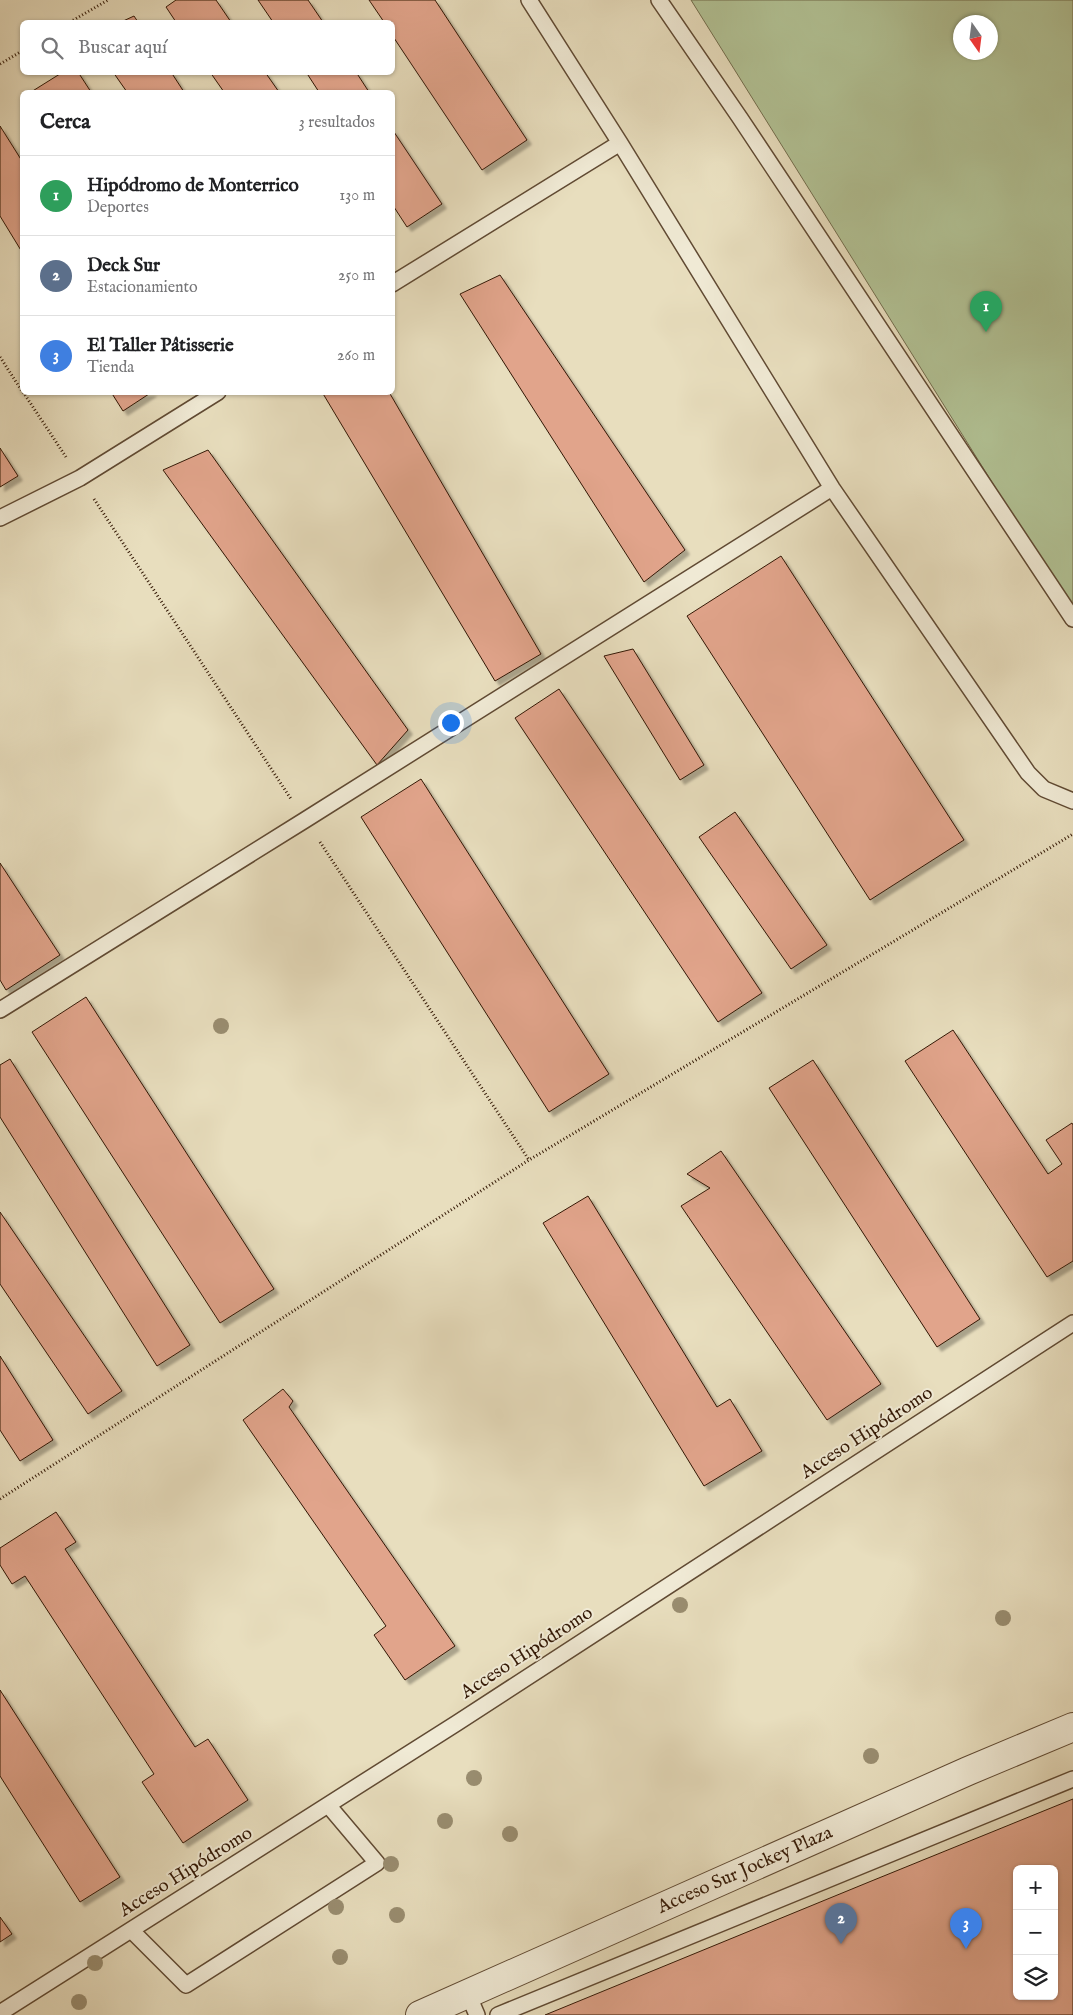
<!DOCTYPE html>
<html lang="es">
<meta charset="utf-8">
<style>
body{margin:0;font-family:"IM FELL English",serif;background:#f2f2f2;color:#202124}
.controls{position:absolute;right:15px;bottom:15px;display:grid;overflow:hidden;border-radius:8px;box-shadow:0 1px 4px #0004}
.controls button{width:45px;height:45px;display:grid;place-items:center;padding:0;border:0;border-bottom:1px solid #e0e0e0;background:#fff;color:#202124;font:25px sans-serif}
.compass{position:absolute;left:953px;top:15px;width:45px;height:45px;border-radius:50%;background:#fff;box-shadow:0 1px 4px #0004;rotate:166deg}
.you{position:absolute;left:450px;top:722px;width:18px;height:18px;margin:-12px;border:4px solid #fff;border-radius:50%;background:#1a73e8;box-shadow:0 0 0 8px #1a73e833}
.badge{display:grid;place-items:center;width:32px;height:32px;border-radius:50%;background:#ea580c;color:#fff;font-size:16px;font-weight:700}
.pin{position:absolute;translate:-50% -41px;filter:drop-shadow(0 1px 2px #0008)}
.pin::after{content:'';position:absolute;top:26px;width:18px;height:15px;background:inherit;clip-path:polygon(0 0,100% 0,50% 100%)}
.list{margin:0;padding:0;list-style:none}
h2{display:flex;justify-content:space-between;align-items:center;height:65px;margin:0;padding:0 20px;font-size:21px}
h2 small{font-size:16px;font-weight:400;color:#757577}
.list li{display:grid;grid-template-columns:32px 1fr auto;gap:15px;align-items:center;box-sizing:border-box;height:80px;padding:0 20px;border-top:1px solid #e0e0e0}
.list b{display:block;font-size:19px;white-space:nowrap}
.list p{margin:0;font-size:16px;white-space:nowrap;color:#757577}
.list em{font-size:16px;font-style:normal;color:#757577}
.icon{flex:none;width:28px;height:28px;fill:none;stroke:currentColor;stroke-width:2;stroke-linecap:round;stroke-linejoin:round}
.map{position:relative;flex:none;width:1073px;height:2015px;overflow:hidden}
.search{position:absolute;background:#fff;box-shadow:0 1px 4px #0004;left:20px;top:20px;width:375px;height:55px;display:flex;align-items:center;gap:12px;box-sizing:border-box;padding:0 18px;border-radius:8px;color:#757577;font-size:19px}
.panel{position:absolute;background:#fff;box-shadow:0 1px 4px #0004;left:20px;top:90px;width:375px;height:305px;border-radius:8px}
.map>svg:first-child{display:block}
.green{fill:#b2c295;stroke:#726d4d;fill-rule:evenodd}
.building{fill:#e1a48b;stroke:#331805;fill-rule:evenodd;filter:url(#shadow)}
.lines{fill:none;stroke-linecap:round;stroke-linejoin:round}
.service-casing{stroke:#604a33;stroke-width:18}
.minor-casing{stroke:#604a33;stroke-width:30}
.path{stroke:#331805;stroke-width:3;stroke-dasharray:1 2.5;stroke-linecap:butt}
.service{stroke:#f0ead5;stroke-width:15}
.minor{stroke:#f0ead5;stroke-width:28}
.tree{fill:#998d70}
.labels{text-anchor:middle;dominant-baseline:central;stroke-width:4;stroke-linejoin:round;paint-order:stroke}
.street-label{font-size:19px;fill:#331805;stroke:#f0ead5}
</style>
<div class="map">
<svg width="1073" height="2015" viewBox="0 0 1073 2015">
<defs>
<filter id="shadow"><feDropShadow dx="4.5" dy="4.5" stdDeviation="1" flood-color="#0004"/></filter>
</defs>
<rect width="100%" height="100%" fill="#e8debe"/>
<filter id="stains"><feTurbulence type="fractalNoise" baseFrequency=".004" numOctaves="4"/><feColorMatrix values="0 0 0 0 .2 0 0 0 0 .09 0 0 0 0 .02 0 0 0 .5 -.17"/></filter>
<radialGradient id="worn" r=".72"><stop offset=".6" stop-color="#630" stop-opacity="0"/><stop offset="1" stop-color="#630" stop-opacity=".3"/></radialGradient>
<path class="green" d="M691,0H1073V612ZM960,22H990V52H960Z"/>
<path class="building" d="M176,0H216L231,22H176L166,7Z
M258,0H308L323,22H273Z
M369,0H435L527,140L482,170L392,35V22H384Z
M134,16L138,22H121Z
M63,72H78L91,92H31Z
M113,72H171L184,92H127Z
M210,72H265L279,92H224Z
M306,72H356L369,92H319Z
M0,126L22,161V252L0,216Z
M392,129L442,204L407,227L392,204Z
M500,275L685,550L644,582L460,294Z
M111,392H152L123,411Z
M322,392H389L541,654L495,681Z
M0,448L18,476L0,487Z
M208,450L408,730L377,765L163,470Z
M781,556L964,840L870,900L687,616Z
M633,649L704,765L680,780L604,656Z
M559,689L762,993L718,1022L515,718Z
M421,779L609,1074L549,1112L361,817Z
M735,812L827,945L791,969L699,837Z
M0,863L60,955L6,990L0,980Z
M86,997L274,1289L220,1323L32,1032Z
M953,1030L1048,1174L1062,1164L1046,1140L1072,1123L1073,1125V1261L1047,1277L905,1061Z
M10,1059L190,1345L157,1366L0,1117V1065Z
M813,1060L980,1319L937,1347L769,1088Z
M721,1151L881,1384L827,1420L681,1206L710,1188L687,1174Z
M588,1196L717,1407L730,1399L762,1451L704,1486L543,1223Z
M0,1212L122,1391L88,1414L0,1284Z
M0,1356L53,1440L20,1461L0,1430Z
M283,1389L293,1401L289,1407L455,1646L405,1680L374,1635L386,1626L243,1420Z
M56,1512L76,1542L65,1549L195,1747L208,1739L248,1800L183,1843L142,1782L154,1774L25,1576L12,1584L0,1565V1548Z
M0,1690L120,1877L80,1902L0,1776Z
M1073,1799V2015H545L869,1882ZM1017,1869H1054V1996H1017Z
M0,1917L12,1934L0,1942Z"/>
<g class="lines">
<g class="service-casing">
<path id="service" d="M529,0L620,143L832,488L1028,773L1044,789L1073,801
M659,0L740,118L1073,619
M392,284L620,143
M0,518L80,478L218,392
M0,1010L305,820L832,488
M131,1930L186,1985L377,1863L328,1805
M468,1994L477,2015
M0,2013L457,1723L1073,1323
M498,2015L1073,1779"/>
</g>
<g class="minor-casing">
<g id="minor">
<path id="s1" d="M420,2015L968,1771L1073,1727"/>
</g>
</g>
<path class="path" d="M70,22L108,0
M0,64L22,51
M0,357L22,391
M23,392L66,457
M94,499L291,799
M320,842L529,1160
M0,1499L529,1160L1073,834"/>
<use href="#service" class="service"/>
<use href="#minor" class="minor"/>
</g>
<g class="tree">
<circle cx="221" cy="1026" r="8"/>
<circle cx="680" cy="1605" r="8"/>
<circle cx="1003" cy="1618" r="8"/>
<circle cx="871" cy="1756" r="8"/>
<circle cx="474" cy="1778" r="8"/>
<circle cx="445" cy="1821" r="8"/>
<circle cx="510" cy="1834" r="8"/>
<circle cx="391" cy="1864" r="8"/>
<circle cx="336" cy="1907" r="8"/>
<circle cx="397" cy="1915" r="8"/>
<circle cx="340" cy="1957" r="8"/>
<circle cx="95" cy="1963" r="8"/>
<circle cx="79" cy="2002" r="8"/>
</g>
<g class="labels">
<g class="street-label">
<text transform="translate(867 1433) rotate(-33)">Acceso Hipódromo</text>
<text transform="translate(527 1653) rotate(-33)">Acceso Hipódromo</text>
<text stroke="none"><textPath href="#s1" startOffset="356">Acceso Sur Jockey Plaza</textPath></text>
<text transform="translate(186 1872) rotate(-32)">Acceso Hipódromo</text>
</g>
</g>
<rect width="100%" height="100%" filter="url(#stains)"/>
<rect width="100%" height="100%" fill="url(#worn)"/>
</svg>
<div class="controls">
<button>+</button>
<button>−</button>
<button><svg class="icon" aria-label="layers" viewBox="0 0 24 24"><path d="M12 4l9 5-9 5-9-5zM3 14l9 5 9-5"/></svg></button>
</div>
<svg class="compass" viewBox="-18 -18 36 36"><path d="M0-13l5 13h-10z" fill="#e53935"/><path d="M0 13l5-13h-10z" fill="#757577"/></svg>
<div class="you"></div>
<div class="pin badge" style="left:986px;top:332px;background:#2e9e5b">1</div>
<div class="pin badge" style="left:841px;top:1944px;background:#5c6f8a">2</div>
<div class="pin badge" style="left:966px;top:1949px;background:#3f7fe0">3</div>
<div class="search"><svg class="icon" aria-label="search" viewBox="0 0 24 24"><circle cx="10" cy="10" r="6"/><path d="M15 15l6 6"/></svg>Buscar aquí</div>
<section class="panel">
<h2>Cerca<small>3 resultados</small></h2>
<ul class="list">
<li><span class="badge" style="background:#2e9e5b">1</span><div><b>Hipódromo de Monterrico</b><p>Deportes</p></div><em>130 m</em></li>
<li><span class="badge" style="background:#5c6f8a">2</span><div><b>Deck Sur</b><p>Estacionamiento</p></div><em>250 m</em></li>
<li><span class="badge" style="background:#3f7fe0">3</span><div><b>El Taller Pâtisserie</b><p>Tienda</p></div><em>260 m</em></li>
</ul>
</section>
</div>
